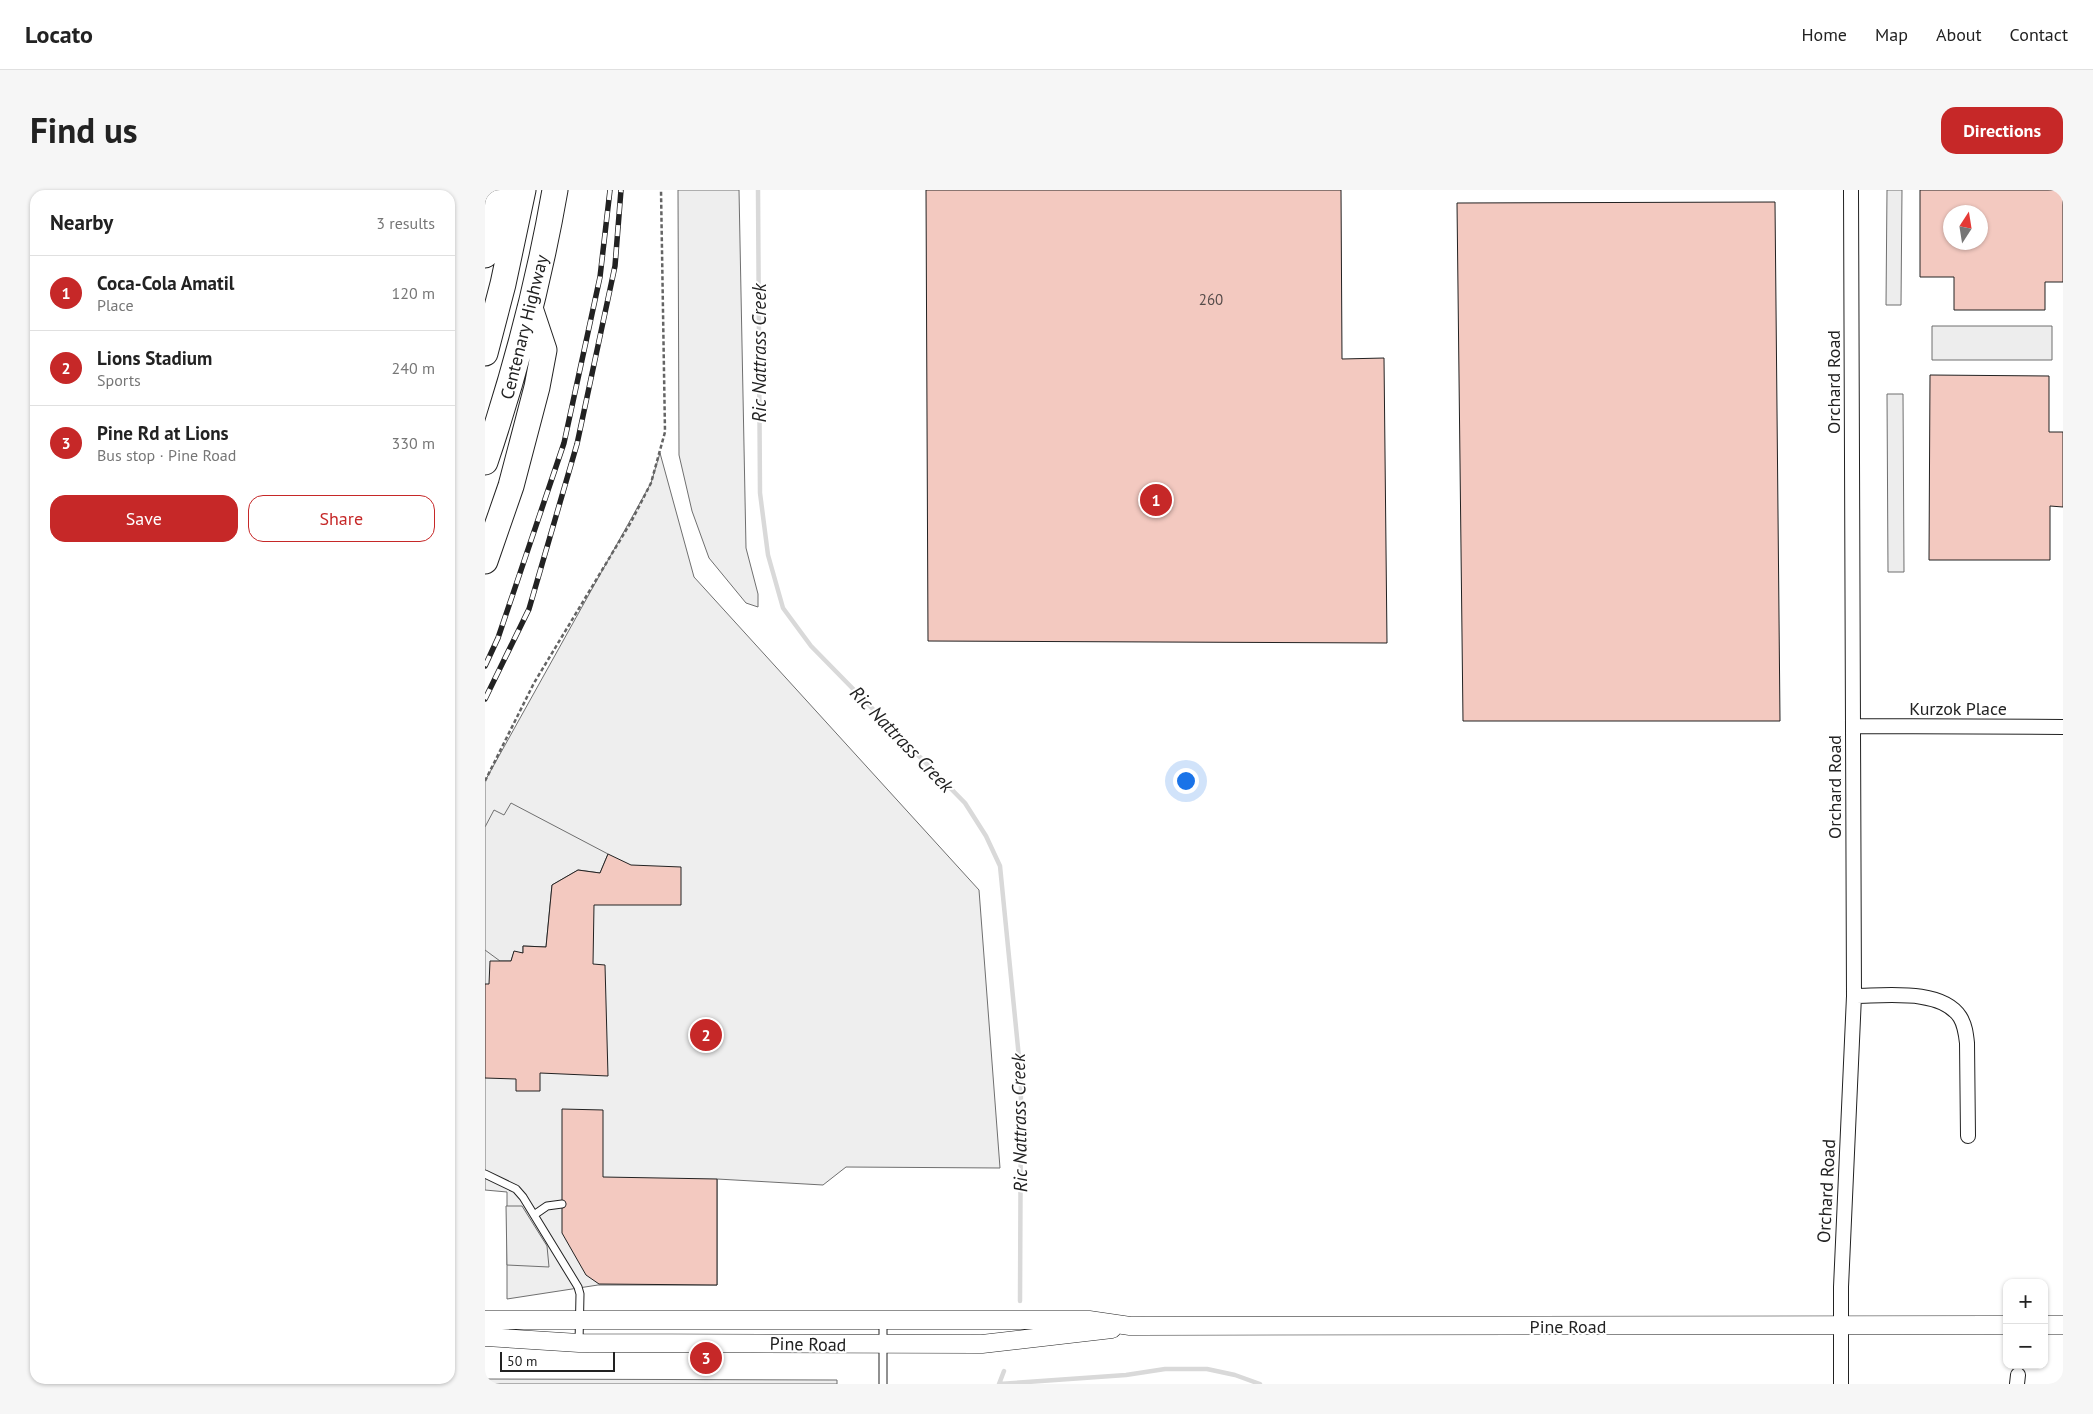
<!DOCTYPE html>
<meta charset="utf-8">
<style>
body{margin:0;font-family:"PT Sans",sans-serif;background:#f6f6f6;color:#222}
.controls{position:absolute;right:15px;bottom:15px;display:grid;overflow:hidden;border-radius:10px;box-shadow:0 1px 4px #0004}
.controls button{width:45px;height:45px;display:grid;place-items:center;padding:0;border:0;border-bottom:1px solid #e0e0e0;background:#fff;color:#222;font:25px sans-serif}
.compass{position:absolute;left:1458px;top:15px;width:45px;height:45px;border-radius:50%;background:#fff;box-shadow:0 1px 4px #0004;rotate:12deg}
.scale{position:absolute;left:15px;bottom:12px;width:115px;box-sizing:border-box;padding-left:5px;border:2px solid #222;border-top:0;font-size:14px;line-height:18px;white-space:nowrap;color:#222;-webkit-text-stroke:4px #fff;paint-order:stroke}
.you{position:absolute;left:700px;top:590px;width:18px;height:18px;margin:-12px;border:4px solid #fff;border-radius:50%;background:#1a73e8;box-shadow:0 0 0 8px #1a73e833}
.badge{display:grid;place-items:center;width:32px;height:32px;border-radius:50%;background:#c62828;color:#fff;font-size:16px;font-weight:700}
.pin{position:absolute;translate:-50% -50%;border:2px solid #fff;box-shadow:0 1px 5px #0006}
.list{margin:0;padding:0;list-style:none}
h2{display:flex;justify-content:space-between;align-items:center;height:65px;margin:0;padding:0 20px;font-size:21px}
h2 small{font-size:16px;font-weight:400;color:#767676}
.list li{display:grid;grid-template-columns:32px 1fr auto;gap:15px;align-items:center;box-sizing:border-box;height:75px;padding:0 20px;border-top:1px solid #e0e0e0}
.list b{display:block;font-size:19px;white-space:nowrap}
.list p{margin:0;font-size:16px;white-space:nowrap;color:#767676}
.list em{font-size:16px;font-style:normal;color:#767676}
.actions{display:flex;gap:10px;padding:15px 20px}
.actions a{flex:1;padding:11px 0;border:1px solid #c62828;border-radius:15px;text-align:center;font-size:18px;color:#c62828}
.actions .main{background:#c62828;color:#fff}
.map{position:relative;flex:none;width:1578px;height:1194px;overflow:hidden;border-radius:15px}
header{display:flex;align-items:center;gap:30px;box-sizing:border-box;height:70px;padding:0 25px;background:#fff;border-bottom:1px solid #e0e0e0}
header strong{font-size:24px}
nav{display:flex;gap:28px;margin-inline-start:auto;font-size:18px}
.intro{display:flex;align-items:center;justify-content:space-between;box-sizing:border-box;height:120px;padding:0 30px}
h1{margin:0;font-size:35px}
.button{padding:12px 22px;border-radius:15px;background:#c62828;color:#fff;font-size:18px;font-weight:700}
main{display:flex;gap:30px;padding:0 30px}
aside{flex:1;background:#fff;border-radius:15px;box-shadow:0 1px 4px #0004}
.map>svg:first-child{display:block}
.green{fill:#eee;stroke:#6f6f6f}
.parking{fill:#ededed;stroke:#6f6f6f}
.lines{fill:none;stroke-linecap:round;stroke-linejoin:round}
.stream{stroke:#d9d9d9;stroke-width:4.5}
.building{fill:#f3c9c0;stroke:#222;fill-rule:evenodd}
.service-casing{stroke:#222;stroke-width:9}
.minor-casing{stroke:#222;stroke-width:16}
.tertiary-casing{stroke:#222;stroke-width:19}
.motorway-casing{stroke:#222;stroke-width:27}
.path{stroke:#646464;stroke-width:2.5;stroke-dasharray:4 2.5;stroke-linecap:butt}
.service{stroke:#fff;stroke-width:7}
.minor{stroke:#fff;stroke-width:14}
.tertiary{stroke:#fff;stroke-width:18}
.motorway{stroke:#fff;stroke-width:25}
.rail-casing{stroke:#222;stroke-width:5.5}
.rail{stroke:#fff;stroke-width:4;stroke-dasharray:11;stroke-linecap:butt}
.labels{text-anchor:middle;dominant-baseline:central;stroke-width:4;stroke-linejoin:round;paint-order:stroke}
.number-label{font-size:15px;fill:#564c4a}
.street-label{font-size:18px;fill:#222;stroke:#fff}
.water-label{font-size:19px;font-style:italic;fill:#222;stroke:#fff}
</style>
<header>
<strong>Locato</strong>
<nav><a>Home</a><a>Map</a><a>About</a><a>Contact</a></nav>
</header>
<div class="intro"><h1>Find us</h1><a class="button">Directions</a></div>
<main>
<aside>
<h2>Nearby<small>3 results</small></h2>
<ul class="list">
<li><span class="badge">1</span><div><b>Coca-Cola Amatil</b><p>Place</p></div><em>120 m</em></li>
<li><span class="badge">2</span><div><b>Lions Stadium</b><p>Sports</p></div><em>240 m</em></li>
<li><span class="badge">3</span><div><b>Pine Rd at Lions</b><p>Bus stop · Pine Road</p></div><em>330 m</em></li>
</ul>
<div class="actions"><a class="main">Save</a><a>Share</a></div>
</aside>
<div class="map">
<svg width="1578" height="1194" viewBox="0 0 1578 1194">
<rect width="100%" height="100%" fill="#fff"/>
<path class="green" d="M193,0H254L261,358L273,404V417L261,413L224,368L207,321L194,265Z
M175,263L209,387L494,700L515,978L361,977L338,995L232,989V1095H113L22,1109V1002L0,1000V591L166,293Z"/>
<path class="parking" d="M1402,0H1417L1416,115H1401Z
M1447,136H1567V170H1447Z
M1402,204H1418L1419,382H1403Z
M26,613L123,664L115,683L93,680L67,695L61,757L38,756V763L29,762L26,771H15L0,760V637L9,620L19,625Z
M21,1016H37L62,1056L64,1077L22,1075Z
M0,1189L352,1190V1194H0Z"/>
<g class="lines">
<path class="stream" d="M273,0L275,303L283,365L298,418L326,456L480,613L501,646L515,676L536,888L535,1111
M514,1194L641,1185L680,1179H722L750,1185L775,1194
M514,1194L519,1181"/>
</g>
<path class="building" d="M441,0H856L857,169L899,168L902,453L443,451Z
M1435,0H1578V92H1560V120H1469V87H1435ZM1466,22H1496V52H1466Z
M1290,12L1295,531H978L972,13Z
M1445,185L1564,186V242H1578V317L1565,316V370H1444Z
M123,664L146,675L196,677V715H109L108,774L120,775L123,886L55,883V901H31V889L0,888V794H4L5,771H26L29,761L38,763V756L61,757L67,695L93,680L115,683Z
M77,919L118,920V987L232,989V1095L114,1094L101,1085L77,1043Z"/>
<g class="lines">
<g class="service-casing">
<path id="service" d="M0,984L31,999L38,1007L93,1097L95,1104L94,1153
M49,1025L62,1016L77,1014
M398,1130V1194"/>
</g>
<g class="minor-casing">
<path id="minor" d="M1368,536L1578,537
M1369,806C1399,806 1456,798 1475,827C1480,835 1481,844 1482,853L1483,946
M1356,1194V1097L1369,806L1366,0
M1532,1194L1533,1185"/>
</g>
<g class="tertiary-casing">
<path id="tertiary" d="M0,1130H604L645,1136L1522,1135
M1559,1135H1578
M0,1147L94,1153L497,1154L627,1139"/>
</g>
<g class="motorway-casing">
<path id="motorway" d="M0,65L14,0
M0,163L18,94L38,0
M0,272C30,183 54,92 70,0
M0,371L26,296L52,197L59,160L45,118"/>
</g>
<path class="path" d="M0,591L49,493L146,332L166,293L180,242L176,0"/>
<use href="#service" class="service"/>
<use href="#minor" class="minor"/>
<use href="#tertiary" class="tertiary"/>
<use href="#motorway" class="motorway"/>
<g class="rail-casing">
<path id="rail" d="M0,476L13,448L79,253L115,87L125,0
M0,509L44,419L92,254L130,76L136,0"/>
</g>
<use href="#rail" class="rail"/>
</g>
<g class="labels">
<g class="number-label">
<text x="726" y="109">260</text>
</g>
<g class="street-label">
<text transform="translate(39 137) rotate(-76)">Centenary Highway</text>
<text transform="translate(1348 192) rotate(-90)">Orchard Road</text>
<text x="1473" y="518">Kurzok Place</text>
<text transform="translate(1349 597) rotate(-90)">Orchard Road</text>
<text transform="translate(1341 1001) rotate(-87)">Orchard Road</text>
<text x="1083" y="1136">Pine Road</text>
<text transform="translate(323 1154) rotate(1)">Pine Road</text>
</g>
<g class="water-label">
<text transform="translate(274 163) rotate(-90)">Ric Nattrass Creek</text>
<text transform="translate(417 549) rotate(46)">Ric Nattrass Creek</text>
<text transform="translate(534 933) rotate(-91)">Ric Nattrass Creek</text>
</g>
</g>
</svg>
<div class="controls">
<button>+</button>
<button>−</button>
</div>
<svg class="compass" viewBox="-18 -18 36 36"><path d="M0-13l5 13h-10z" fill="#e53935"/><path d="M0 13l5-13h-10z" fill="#767676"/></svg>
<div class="scale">50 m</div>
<div class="you"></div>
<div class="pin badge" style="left:671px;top:310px">1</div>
<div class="pin badge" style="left:221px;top:845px">2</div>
<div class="pin badge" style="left:221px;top:1168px">3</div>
</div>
</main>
